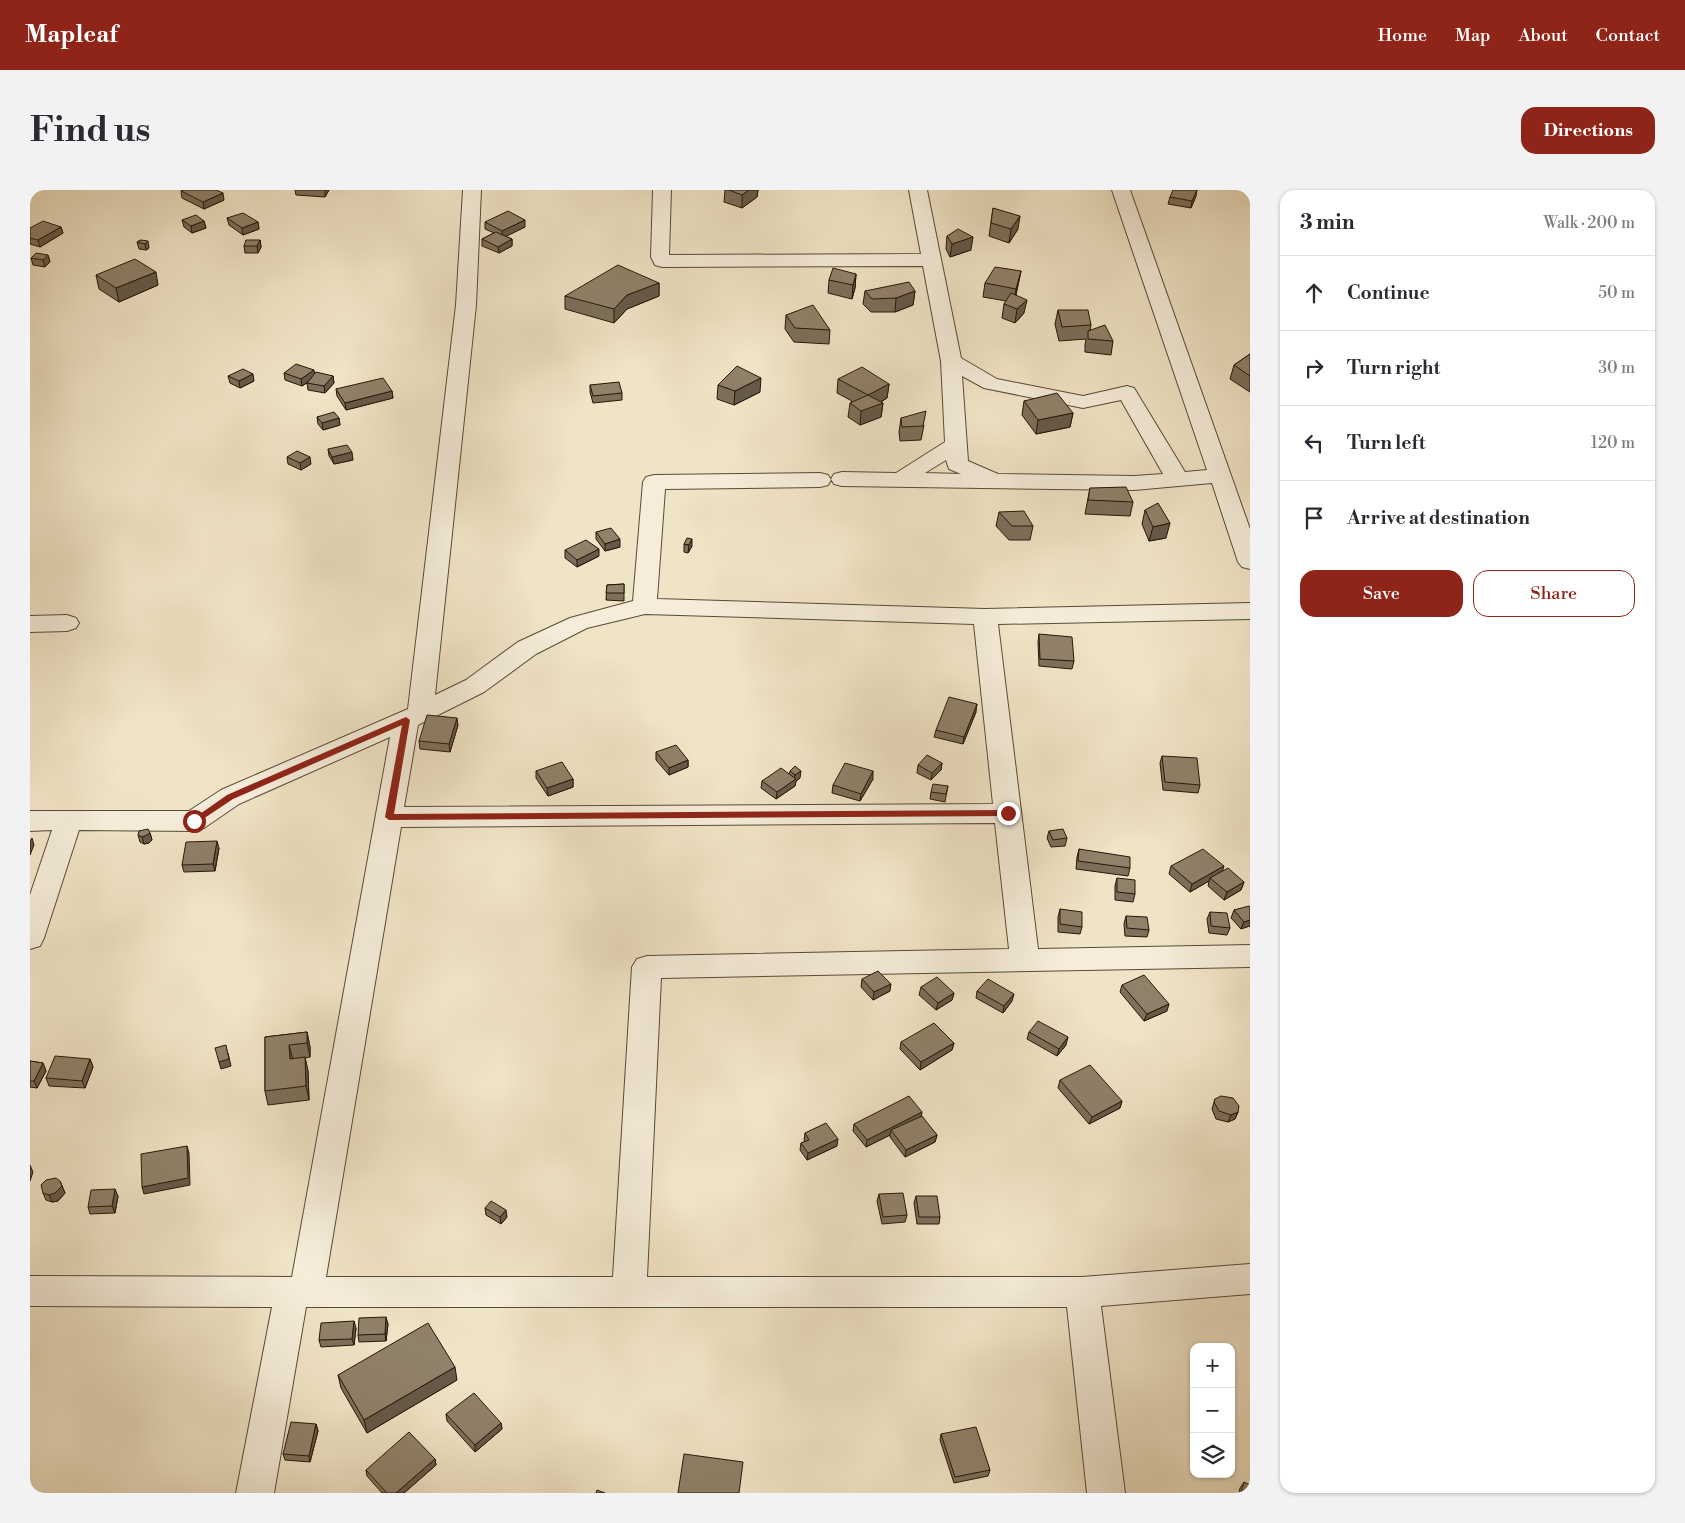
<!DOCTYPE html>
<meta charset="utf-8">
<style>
body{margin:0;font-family:"Libre Bodoni",serif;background:#f2f2f3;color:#2b2b33}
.controls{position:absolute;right:15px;bottom:15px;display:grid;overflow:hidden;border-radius:10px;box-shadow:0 1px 4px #0004}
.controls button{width:45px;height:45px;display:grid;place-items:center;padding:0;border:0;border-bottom:1px solid #e1e1e2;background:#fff;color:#2b2b33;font:25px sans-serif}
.stop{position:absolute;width:15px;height:15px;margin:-11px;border:4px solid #8f2418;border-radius:50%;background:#fff}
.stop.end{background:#8f2418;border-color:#fff;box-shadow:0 1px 5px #0008}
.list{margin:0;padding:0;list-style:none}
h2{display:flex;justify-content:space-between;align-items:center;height:65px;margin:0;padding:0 20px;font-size:21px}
h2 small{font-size:16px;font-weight:400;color:#7c7c81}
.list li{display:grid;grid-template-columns:32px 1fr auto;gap:15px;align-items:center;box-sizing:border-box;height:75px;padding:0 20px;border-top:1px solid #e1e1e2}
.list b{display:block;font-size:19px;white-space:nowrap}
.list em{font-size:16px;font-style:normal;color:#7c7c81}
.actions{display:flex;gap:10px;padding:15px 20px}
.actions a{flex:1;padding:11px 0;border:1px solid #8f2418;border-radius:15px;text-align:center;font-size:18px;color:#8f2418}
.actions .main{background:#8f2418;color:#fff}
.icon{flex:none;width:28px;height:28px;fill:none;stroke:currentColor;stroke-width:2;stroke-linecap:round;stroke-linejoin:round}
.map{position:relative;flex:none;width:1220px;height:1303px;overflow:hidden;border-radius:15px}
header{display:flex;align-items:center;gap:30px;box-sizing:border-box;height:70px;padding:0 25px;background:#8f2418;color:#fff}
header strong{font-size:24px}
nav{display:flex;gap:28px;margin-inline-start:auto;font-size:18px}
.intro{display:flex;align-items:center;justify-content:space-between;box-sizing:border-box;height:120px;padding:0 30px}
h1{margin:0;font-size:35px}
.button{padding:12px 22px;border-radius:15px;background:#8f2418;color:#fff;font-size:18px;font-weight:700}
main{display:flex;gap:30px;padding:0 30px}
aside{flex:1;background:#fff;border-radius:15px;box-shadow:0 1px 4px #0004}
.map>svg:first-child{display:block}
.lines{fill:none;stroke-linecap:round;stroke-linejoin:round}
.street-casing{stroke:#594a36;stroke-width:2}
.street{fill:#f5edda;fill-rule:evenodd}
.wall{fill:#7c6f5b;stroke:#271606}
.shaded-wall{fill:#655a4a;stroke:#271606}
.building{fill:#90816a;stroke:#271606}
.route{fill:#8f2418}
</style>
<header>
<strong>Mapleaf</strong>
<nav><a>Home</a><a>Map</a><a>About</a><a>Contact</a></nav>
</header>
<div class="intro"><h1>Find us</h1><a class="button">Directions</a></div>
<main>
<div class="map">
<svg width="1220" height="1303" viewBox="0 0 1220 1303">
<rect width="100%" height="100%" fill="#f0e4c6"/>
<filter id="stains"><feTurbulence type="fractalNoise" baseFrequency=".004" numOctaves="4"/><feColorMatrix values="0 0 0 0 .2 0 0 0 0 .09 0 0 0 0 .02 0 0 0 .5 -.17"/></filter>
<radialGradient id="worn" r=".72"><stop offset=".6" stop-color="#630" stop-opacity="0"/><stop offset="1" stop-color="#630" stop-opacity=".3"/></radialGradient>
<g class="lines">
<g class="street-casing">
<path id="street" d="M433,0H451L446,115L405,505L436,490L488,452L540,428L603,411L613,292L616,287L624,285L790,283L798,285L801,290L798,295L790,297L635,299L627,409L955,419L1220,413V429L968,434L1008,759L1220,755V777L631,788L617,1087H1052L1220,1074V1104L1071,1116L1095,1303H1057L1037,1117H276L244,1303H206L242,1117L0,1116V1086L262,1087L360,547L209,614L174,638L164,641L49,640L14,748L10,756L0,759V705L22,640L0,641V621H159L191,600L378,519L426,115ZM615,424L944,434L963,614L374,617L388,535L454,502L506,464L557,438ZM965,633L979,759L617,766L607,769L602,777L583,1087H296L371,637Z
M623,0H641L639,65L891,64L879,0H897L931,168L967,189L1053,206L1097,196L1104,198L1155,282L1177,280L1082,0H1100L1220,339V379L1212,377L1208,372L1182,293L1104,300L812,296L804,294L801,289L804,284L812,282L866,283L915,252L911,171L893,76L632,77L625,75L621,67ZM932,186L954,198L1053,218L1091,210L1133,284L1104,286L968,284L938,271ZM916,270L919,279L931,284L895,283Z
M37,425L46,428L49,433L46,438L37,441L0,442V426Z"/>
</g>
<use href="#street" class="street"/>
</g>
<path class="wall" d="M265,0H299L295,7L266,5Z
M695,0H728L727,7L712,18L694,12Z
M151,1L194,10L174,19L152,8Z
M1166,6L1161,18L1138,14L1140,7Z
M963,18L988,39L979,53L959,46Z
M197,28L228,32L229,39L213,45L199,35Z
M152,30L174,31L176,38L162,43L154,37Z
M455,32L495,37L475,46L482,49V56L469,63L452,56V49L464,43L455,39Z
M31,37L33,43L10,57L0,54V38Z
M917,46L941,60L920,67L916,59Z
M111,50L119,58L116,60L109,59L107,52Z
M230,50L231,57L228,63H215L214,56Z
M18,65L20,72L15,77L3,75L1,68Z
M991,81L986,105L994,123L985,133L972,128L974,114L976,111L953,107L955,93Z
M826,84L825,98L822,109L798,103L799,90Z
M66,85L128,95L89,112L69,99Z
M629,93V106L597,119L584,133L535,119V106Z
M835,101H885L883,115L865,122H841L833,114Z
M1028,120L1061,135L1060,141L1083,151L1081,165L1055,162V155L1056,149L1029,151L1025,134Z
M756,125L800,140L799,154L764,152L755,139Z
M1220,164V202L1200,189L1204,175Z
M254,183L303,186L304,193L295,203L278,200L277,193L272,196L255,190Z
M198,186L224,191L210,198L200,193Z
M808,189L859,194L857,208L851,212L853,213L851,227L830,235L818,227L820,213L822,211L807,203Z
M560,195L592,203V210L563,213L560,202Z
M688,195L730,202L704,215L687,209Z
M306,199L362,201L363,208L316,220L307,206Z
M994,211L1043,223L1040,237L1006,244L992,225Z
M287,227L309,228L310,235L293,240L288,234Z
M871,228L894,235L891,250L870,251L869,242Z
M298,259L323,270L304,274L299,266Z
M257,267L281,274L271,280L258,274Z
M1060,298L1103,312L1100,326L1055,324Z
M1115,320L1136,348L1119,351L1112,334Z
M969,322L1003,336L1000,350H979L966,336Z
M566,342L590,357L575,361L566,349Z
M654,354L662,356L658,363L654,362Z
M535,360L569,366L547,377L535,368Z
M594,394V411L576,410L577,395Z
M1009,444L1044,471L1042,479L1009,476L1008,452Z
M946,522L933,554L904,547L906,540Z
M428,535L420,562L390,559L389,551Z
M626,562L658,570V577L639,585L626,570Z
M1132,566L1170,595L1168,603L1133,600L1130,573Z
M912,573L911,580L901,590L887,583L888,575Z
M506,581L543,589V597L518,606L506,588Z
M760,581L770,588L766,591L765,596L746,609L731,598L732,591L759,584Z
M843,589L830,611L802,603L803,595Z
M918,596L915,612L900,609L901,602Z
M1019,641L1037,648L1035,656L1021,657L1017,648Z
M120,643L122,650L119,653L114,654L110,652L108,645Z
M189,658L185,681L154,682L152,675Z
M1049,659L1100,678L1098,686L1046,679L1047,667Z
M1141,676L1192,681L1214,692L1211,700L1194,710L1178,696L1179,691L1160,702L1139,684Z
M1087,688L1105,704L1103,712L1085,710V696Z
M1220,717L1211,739L1201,728L1204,720Z
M1030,719L1052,737L1050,744L1028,742V727Z
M1180,722L1200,738L1197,745L1179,743L1177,729Z
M1096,726L1119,740L1117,747L1095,746L1094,734Z
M832,789L860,801L843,810L831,797Z
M1092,795L1137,821L1114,831L1090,802Z
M891,797L924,803L922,810L906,820L889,805Z
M947,801L982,811L973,823L946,808Z
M277,842L280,857V867L275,868L278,881L279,910L238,915L235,901V847Z
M999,842L1036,855L1027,866L997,849Z
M871,852L924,853L922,860L890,880L870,859Z
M60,869L63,877L55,898L19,896L16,888Z
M0,871L13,873L16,881L7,898L0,897Z
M1030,890L1092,911L1090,918L1059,934L1028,898Z
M1185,909L1208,922L1205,929L1198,932L1186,929L1182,919Z
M891,926L907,945L905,952L875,967L860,947V945L836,957L823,941L824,934Z
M775,943L807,956L777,970L770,960L771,953L775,952L774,950Z
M30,991L35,1003L28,1011L22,1012L16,1010L13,1003Z
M849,1004L877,1025L875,1032L852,1034L847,1011Z
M88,1006L85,1023L60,1024L58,1017Z
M886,1006L910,1027L909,1034H887L884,1013Z
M455,1018L477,1027L471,1034L456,1025Z
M358,1134L356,1151L329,1152L328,1145Z
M326,1138L324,1155L291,1157L289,1150Z
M308,1185L427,1190L337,1243L311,1198Z
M416,1224L471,1233L472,1239L445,1262L417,1231Z
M286,1234L288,1241L280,1272L255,1270L253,1264Z
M911,1244L960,1280L958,1286L924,1293L910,1250Z
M405,1269L406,1275L374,1303H352L337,1286L336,1280Z
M1214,1292L1220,1303H1209L1210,1298Z"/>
<path class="shaded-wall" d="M295,0H299L295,7Z
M719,0H728L727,7L712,18V5Z
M1167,0L1166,6L1161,18L1162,11Z
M193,3L194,10L174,19L173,12Z
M990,26L988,39L979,53L981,39Z
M495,30V37L473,48L472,41Z
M174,31L176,38L162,43L161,36Z
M228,32L229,39L213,45L212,38Z
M31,37L33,43L10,57L8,50Z
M943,47L941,60L920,67L922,54Z
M482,49V56L469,63L468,57Z
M230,50L231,57L228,63L227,56Z
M118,51L119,58L116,60L115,54Z
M18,65L20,72L15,77L13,70Z
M991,81L988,95L984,113L986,99Z
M126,82L128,95L89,112L86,98Z
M826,84L825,98L822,109L823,95Z
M629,93V106L597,119L584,133V119L597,105Z
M885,101L883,115L865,122L866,108Z
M997,110L994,123L985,133L987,119Z
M284,180L285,187L272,196L271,189Z
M223,184L224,191L210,198L209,191Z
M303,186L304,193L295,203L294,196Z
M731,188L730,202L704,215L705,201Z
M859,194L857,208L841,217L853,213L851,227L830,235L831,221L838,205Z
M362,201L363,208L316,220L315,213Z
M1043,223L1040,237L1006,244L1008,230Z
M309,228L310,235L293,240L292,233Z
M322,262L323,270L304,274L302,267Z
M280,267L281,274L271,280L270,273Z
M1140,333L1136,348L1119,351L1123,337Z
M590,349V357L575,361V354Z
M662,349V356L658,363L659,355Z
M569,359V366L547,377V370Z
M947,514L946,522L933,554L934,547Z
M427,528L428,535L420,562L419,554Z
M658,570V577L639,585V578Z
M912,573L911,580L901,590L902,583Z
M771,581L770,588L766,591L765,596L746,609L747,602L764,590L765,585Z
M843,581V589L830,611L831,604Z
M543,589V597L518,606L517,598Z
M120,643L122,650L119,653L114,654L112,647Z
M2,648L4,655L0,665V651Z
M187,651L189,658L185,681L183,674Z
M1194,676L1192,683L1180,688L1179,691L1160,702L1162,694Z
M1214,692L1211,700L1194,710L1197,702Z
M1220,730V736L1211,739L1214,732Z
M861,794L860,801L843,810L844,802Z
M924,803L922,810L906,820L908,813Z
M984,804L982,811L973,823L974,816Z
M1139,814L1137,821L1114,831L1117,824Z
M277,842L280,857V867L277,853Z
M1038,847L1036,855L1027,866L1029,859Z
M924,853L922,860L890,880L891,872Z
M259,855L263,869H260Z
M198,863L201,876L191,879L189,872Z
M275,867L278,881L279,910L276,896Z
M60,869L63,877L55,898L52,891Z
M13,873L16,881L7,898L4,891Z
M1092,911L1090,918L1059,934L1062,927Z
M892,922L891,929L861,940L860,945L836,957L837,950Z
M1208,922L1205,929L1198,932L1201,925Z
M907,945L905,952L875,967L876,960Z
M808,949L807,956L777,970L778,963Z
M157,956L159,963L160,995L114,1004L112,997Z
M0,976V975L3,982L0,991Z
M30,991L35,1003L28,1011L22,1012L19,1005Z
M85,999L88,1006L85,1023L82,1016Z
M476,1020L477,1027L471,1034L470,1027Z
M356,1127L358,1134L356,1151L355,1144Z
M324,1131L326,1138L324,1155L322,1149Z
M425,1177L427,1190L337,1243L334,1230Z
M471,1233L472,1239L445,1262V1255Z
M286,1234L288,1241L280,1272L279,1266Z
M405,1269L406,1275L374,1303H366Z"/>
<path class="building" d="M154,0H186L193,3L173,12L151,1Z
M699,0H719L712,5Z
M1143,0H1167L1162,11L1140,7Z
M963,18L990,26L981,39L961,33Z
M478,21L495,30L472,41L455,32Z
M213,23L228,32L212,38L197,28Z
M166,25L174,31L161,36L152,30Z
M13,31L31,37L8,50L0,48V38Z
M928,39L943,47L922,54L917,46Z
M466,42L482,49L468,57L452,49Z
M111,50L118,51L115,54L107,52Z
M216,50H230L227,56H214Z
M6,63L18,65L13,70L1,68Z
M105,69L126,82L86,98L66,85Z
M588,75L629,93L597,105L584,119L535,106Z
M965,77L991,81L986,99L955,93Z
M803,78L826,84L823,95L799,90Z
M879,92L885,101L866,108L842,109L835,101Z
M981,103L997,110L987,119L974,114Z
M783,115L800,140L765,138L756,125Z
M1028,120H1058L1061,135L1032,137Z
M1075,135L1083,151L1058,149V141Z
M1220,164V186L1204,175Z
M266,174L284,180L271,189L254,183Z
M707,176L731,188L705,201L688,195Z
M832,177L859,194L838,205L808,189Z
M213,179L223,184L209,191L198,186Z
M286,182L303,186L294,196L277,193Z
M353,188L362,201L315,213L306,199Z
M589,192L592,203L563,206L560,195Z
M1027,203L1043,223L1008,230L994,211Z
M838,205L853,213L831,221L820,213Z
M896,221L893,236L872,237L871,228Z
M304,222L309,228L292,233L287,227Z
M317,255L322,262L302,267L298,259Z
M267,261L280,267L270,273L257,267Z
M1096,297L1103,312L1058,310L1060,298Z
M1128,313L1140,333L1123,337L1115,320Z
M994,321L1003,336H982L969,322Z
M581,338L590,349L575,354L566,342Z
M657,348L662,349L659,355L654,354Z
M556,350L569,359L547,370L535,360Z
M594,394V403H576L577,395Z
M1009,444L1042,447L1044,471L1010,469Z
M919,507L947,514L934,547L906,540Z
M397,525L427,528L419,554L389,551Z
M646,555L658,570L639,578L626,562Z
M897,565L912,573L902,583L888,575Z
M1132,566L1167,568L1170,595L1135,592Z
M532,572L543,589L517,598L506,581Z
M815,573L843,581L831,604L803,595Z
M765,576L771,581L765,585L760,581Z
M751,578L766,589L747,602L732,591Z
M903,594L918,596L916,604L901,602Z
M118,639L120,643L117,645L112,647L108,645L109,641Z
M1033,639L1037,648L1023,650L1019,641Z
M187,651L183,674L152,675L156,652Z
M1049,659L1100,667V678L1048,671Z
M1173,659L1194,676L1162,694L1141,676Z
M1198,678L1214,692L1197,702L1180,688Z
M1087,688L1105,690V704L1087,702Z
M1219,716L1220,717V730L1214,732L1204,720Z
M1030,719L1052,722V737L1030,734Z
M1180,722L1197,723L1200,738L1181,736Z
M1096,726L1117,727L1119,740L1097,738Z
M848,781L861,794L844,802L832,789Z
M1114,785L1139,814L1117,824L1092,795Z
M907,787L924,803L908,813L891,797Z
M958,789L984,804L974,816L947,801Z
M1008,831L1038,847L1029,859L999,842Z
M904,833L924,853L891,872L871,852Z
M277,842V853L259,855L260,869L275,867L276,896L235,901V847Z
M196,855L199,869L189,872L185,858Z
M25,866L60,869L52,891L16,888Z
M0,871L13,873L4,891H0Z
M1060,875L1092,911L1062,927L1030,890Z
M879,906L892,922L837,950L824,934Z
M1191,906L1203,908L1209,916L1208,922L1201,925L1189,921L1184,912L1185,909Z
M892,926L907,945L876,960L861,940Z
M796,933L808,949L778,963L771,953L779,950L775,943Z
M157,956L158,988L112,997L111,964Z
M26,988L30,991L32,996L25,1003L19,1005L13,1003L11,995L16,990Z
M85,999L82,1016L58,1017L61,1000Z
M873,1003L877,1025L853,1027L849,1004Z
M886,1006H907L910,1027H889Z
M461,1011L476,1020L470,1027L455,1018Z
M356,1127L355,1144L328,1145L329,1128Z
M324,1131L322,1149L289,1150L291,1133Z
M398,1133L425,1177L334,1230L308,1185Z
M444,1203L471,1233L445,1255L416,1224Z
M261,1232L286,1234L279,1266L253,1264Z
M946,1237L960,1280L925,1287L911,1244Z
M379,1242L405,1269L366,1303H357L336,1280Z
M654,1264L713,1272L709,1303H648Z
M1214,1292L1220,1295V1303H1211Z
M567,1300L575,1303H566Z"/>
<path class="route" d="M376,527L380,530L364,624L978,620L982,623L978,626L359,630L355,627L372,535L203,609L167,633H164L160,631L197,605Z"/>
<rect width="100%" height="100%" filter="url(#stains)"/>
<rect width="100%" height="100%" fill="url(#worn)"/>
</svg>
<div class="controls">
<button>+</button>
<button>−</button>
<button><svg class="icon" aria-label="layers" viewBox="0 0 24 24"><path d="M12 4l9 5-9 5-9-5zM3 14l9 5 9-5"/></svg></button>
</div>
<div class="stop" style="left:164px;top:631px"></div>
<div class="stop end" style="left:978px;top:623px"></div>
</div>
<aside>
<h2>3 min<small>Walk · 200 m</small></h2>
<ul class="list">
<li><svg class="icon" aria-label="ahead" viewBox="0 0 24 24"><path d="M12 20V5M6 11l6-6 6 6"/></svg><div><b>Continue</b></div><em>50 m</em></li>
<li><svg class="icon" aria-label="right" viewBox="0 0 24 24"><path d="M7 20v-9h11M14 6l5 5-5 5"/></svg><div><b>Turn right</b></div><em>30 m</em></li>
<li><svg class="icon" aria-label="left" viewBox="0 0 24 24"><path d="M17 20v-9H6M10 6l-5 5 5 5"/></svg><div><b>Turn left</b></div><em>120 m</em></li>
<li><svg class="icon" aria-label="arrive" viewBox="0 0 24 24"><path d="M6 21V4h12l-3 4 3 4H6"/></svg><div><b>Arrive at destination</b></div></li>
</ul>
<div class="actions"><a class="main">Save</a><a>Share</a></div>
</aside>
</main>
